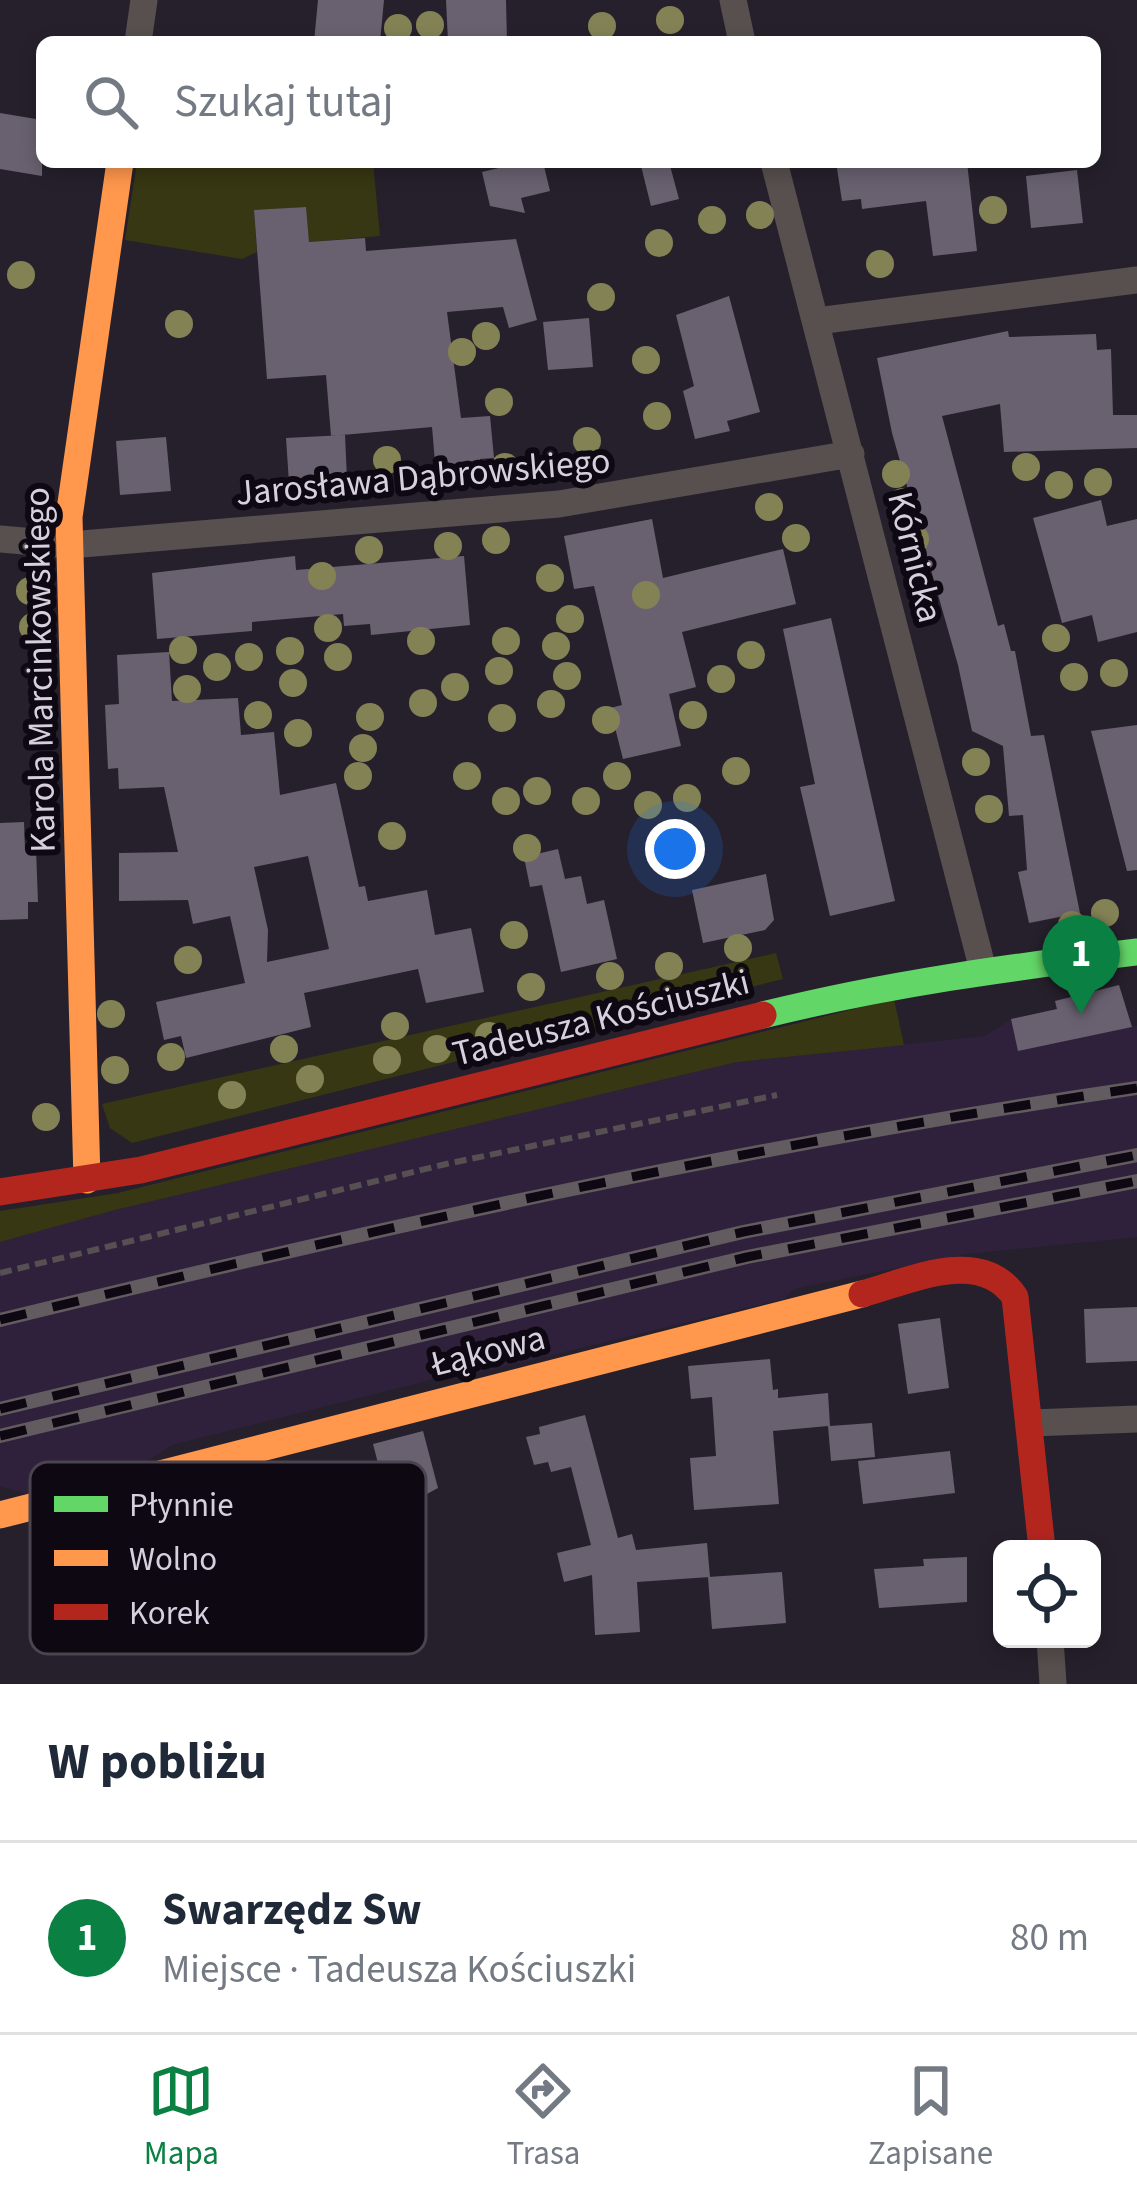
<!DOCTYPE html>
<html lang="pl">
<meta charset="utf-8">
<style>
body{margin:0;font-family:"Source Sans 3",sans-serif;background:#f6f6f7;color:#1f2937}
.controls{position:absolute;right:36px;bottom:36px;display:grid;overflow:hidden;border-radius:18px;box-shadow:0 6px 18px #0003}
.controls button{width:108px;height:108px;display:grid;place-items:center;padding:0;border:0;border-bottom:3px solid #e0e1e3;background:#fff;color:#1f2937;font:60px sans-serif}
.you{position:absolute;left:675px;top:849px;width:42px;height:42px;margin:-30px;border:9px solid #fff;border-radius:50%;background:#1a73e8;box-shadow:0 0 0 18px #1a73e833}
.badge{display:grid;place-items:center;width:78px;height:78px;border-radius:50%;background:#0b8043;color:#fff;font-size:39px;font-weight:700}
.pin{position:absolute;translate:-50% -99px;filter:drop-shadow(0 3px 6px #0008)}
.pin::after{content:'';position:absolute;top:63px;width:42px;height:36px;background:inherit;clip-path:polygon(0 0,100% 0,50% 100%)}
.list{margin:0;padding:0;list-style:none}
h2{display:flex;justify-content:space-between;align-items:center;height:156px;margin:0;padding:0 48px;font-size:51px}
h2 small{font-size:39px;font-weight:400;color:#747a83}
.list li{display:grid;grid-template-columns:78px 1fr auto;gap:36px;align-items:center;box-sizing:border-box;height:192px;padding:0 48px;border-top:3px solid #e0e1e3}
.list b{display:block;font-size:45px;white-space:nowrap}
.list p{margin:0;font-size:39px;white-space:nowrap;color:#747a83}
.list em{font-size:39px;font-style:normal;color:#747a83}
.icon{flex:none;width:66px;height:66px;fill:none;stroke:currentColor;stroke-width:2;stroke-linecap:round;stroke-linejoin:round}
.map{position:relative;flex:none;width:1137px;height:1684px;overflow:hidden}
.search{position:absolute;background:#fff;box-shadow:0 6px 18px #0003;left:36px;right:36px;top:36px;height:132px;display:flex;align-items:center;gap:30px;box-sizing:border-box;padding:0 42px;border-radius:18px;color:#747a83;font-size:45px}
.sheet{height:348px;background:#fff}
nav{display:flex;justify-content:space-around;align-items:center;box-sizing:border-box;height:168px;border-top:3px solid #e0e1e3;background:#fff;font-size:33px;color:#747a83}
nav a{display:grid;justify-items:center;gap:6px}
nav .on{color:#0b8043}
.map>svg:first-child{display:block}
.built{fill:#2f213b}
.green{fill:#373713}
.building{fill:#696170;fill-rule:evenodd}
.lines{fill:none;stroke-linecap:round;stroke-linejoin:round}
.path{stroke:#575053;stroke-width:6;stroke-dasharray:12 6;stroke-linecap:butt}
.street{stroke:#57504e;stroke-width:27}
.fast{stroke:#63d668;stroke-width:27}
.slow{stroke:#ff974d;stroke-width:27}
.jam{stroke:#b3261e;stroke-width:27}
.rail-casing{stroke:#625c60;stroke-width:14}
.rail{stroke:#0d0811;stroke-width:9;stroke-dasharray:27;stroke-linecap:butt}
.tree{fill:#838255}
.labels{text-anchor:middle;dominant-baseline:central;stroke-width:12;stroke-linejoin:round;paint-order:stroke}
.street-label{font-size:36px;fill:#d7cfde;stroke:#0d0811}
.key{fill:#0d0811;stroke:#4a444e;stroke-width:3}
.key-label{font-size:33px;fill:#d7cfde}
</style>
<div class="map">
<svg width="1137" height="1684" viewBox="0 0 1137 1684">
<rect width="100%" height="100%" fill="#26202c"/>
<path class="built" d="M1119,985L1132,1026H1137V1237L965,1254L794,1289L784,1299L468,1375L438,1378L172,1445L144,1463L27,1494L0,1486V1242L115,1210L737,1062L985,1036L1011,1019L1056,1009L1055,1001Z"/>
<path class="green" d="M137,162H373L380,236L309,242L305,207L254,211L257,252L242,259L125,240Z
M776,953L783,979L132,1143L110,1128L102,1104Z
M894,999L904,1045L737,1062L115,1210L0,1242V1211L118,1193Z"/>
<path class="building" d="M318,0H384L380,42H314Z
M446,0H506L507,42H448Z
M0,113L42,120V176L0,169Z
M523,162H543L550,191L521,198L525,213L490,206L482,172Z
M640,162H669L679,199L651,206Z
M836,162H967L977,251L933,256L926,201L862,209L861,199L842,201Z
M1077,170L1083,223L1031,228L1026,176Z
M306,207L309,242L365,238L366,251L516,239L537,320L509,328L503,307L447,312L461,418L490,416L494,458L480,459L481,470L436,474L432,427L331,436L326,375L267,379L254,210Z
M729,296L760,412L727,421L730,431L695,439L683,391L694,386L676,315Z
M589,318L593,367L548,370L543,322Z
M1008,331L1009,337L1096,334L1097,350L1111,349L1113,415H1137V448L1004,452L1000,404L942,416L998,626L1004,624L1011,651H1015L1031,736L1044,735L1080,913L1029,923L1018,872L1027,870L1023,815L1009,816L1003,746L972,731L958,665L892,433L877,358Z
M345,435L347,479L289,483L286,438Z
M166,437L171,491L120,495L116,441Z
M1101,500L1107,526L1137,519V632L1098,642L1092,615L1062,623L1033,518Z
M652,519L663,578L783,549L796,604L682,632L696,687L669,694L681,746L623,759L610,708L622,705L594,586L574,589L564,536Z
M295,556L296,570L464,556L470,625L371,635L370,624L344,626L343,614L252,622V631L157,639L152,573Z
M831,618L895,901L830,916L800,787L815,784L783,629Z
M169,652L172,701L238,698L241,735L274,732L280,795L336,783L359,887L365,886L368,901L427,890L435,935L471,928L484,992L426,1003L418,969L304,993L311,1027L186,1058L181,1036L164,1040L156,1002L245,983L230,916L193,924L188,900L119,901V853L178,852L164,787L119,789L118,768L108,769L105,705L119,704L117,655ZM308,856L329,949L267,962L268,930L254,867Z
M1137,725V870L1127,871L1091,731Z
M24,822L25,850L36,849L38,902H28V919L0,920V823Z
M558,849L565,879L581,876L587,904L604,900L617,959L561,972L542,885L530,887L524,857Z
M766,874L774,920L765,930L703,943L692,890Z
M1119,985L1132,1027L1018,1051L1011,1019L1057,1009L1055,1001Z
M1137,1307V1361L1086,1363L1084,1309Z
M940,1318L949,1388L908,1394L898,1324Z
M770,1359L773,1390L778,1389V1398L828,1393L830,1426L872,1423L875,1457L831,1461L828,1426L773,1431L779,1504L694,1510L690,1458L716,1456L712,1397L691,1399L688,1366Z
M585,1415L618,1538L632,1534L636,1550L707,1543L710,1577L637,1582L640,1632L595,1635L592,1575L564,1582L557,1553L591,1545L571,1467L551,1472L548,1462L534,1465L526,1437L540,1434L539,1427Z
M423,1431L438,1488L425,1495L387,1498L373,1444Z
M950,1451L955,1493L863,1504L858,1461Z
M967,1557V1602L879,1608L874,1569L924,1566L923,1559Z
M782,1572L786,1623L712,1629L708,1577Z"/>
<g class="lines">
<path class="path" d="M0,1273L446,1164L777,1095"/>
<path class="street" d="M733,0L742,42
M138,42L144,0
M774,162L983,970
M817,321L1137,280
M0,539L70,545L559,504L851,454
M1031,1423L1137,1419
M1050,1639L1053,1684"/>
<path class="fast" d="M763,1015C887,984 1011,967 1137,952"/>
<path class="slow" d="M87,1180L69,517L120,162
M0,1515L862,1294"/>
<path class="jam" d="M0,1192L141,1170L763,1015
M862,1294C910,1281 981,1246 1015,1297L1042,1549"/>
<g class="rail-casing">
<path id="rail" d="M0,1320C376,1228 753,1144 1137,1088
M0,1409L743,1232L1137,1155
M0,1436L747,1257L1137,1181"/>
</g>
<use href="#rail" class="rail"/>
</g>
<g class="tree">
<circle cx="670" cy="20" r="14"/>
<circle cx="430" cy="25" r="14"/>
<circle cx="602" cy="26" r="14"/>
<circle cx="398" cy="28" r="14"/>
<circle cx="993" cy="210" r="14"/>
<circle cx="760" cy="215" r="14"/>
<circle cx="712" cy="220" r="14"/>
<circle cx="659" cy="243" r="14"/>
<circle cx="880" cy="264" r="14"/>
<circle cx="21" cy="275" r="14"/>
<circle cx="601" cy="297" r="14"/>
<circle cx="179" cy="324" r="14"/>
<circle cx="486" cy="336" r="14"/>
<circle cx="462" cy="352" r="14"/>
<circle cx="646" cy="360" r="14"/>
<circle cx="499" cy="402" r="14"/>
<circle cx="657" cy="416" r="14"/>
<circle cx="587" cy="441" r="14"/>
<circle cx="387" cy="460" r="14"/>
<circle cx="505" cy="467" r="14"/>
<circle cx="1026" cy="467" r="14"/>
<circle cx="896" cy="474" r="14"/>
<circle cx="1098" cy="482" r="14"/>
<circle cx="1059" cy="485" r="14"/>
<circle cx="903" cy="502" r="14"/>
<circle cx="769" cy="507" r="14"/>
<circle cx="796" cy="538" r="14"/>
<circle cx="915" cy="539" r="14"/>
<circle cx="496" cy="540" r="14"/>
<circle cx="448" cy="546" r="14"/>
<circle cx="369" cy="550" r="14"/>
<circle cx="322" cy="576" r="14"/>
<circle cx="550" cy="578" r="14"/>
<circle cx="30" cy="591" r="14"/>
<circle cx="646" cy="595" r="14"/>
<circle cx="570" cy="619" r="14"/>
<circle cx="33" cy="627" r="14"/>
<circle cx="328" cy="628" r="14"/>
<circle cx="1056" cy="638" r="14"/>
<circle cx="421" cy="641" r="14"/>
<circle cx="506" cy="641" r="14"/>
<circle cx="556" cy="646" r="14"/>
<circle cx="183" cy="650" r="14"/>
<circle cx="290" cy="651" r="14"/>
<circle cx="751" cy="655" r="14"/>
<circle cx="249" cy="657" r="14"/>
<circle cx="338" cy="657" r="14"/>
<circle cx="217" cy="667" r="14"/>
<circle cx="499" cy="671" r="14"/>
<circle cx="1114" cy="673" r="14"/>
<circle cx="567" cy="676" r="14"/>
<circle cx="1074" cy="677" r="14"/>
<circle cx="721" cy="679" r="14"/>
<circle cx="293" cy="683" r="14"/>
<circle cx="455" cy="687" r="14"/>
<circle cx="187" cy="689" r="14"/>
<circle cx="423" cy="703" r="14"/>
<circle cx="551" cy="704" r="14"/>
<circle cx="258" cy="715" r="14"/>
<circle cx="693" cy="715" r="14"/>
<circle cx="370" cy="717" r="14"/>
<circle cx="502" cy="718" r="14"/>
<circle cx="606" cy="720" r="14"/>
<circle cx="298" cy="733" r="14"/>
<circle cx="363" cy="748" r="14"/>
<circle cx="976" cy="762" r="14"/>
<circle cx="736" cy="771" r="14"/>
<circle cx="358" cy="776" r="14"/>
<circle cx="467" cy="776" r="14"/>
<circle cx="617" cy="776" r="14"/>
<circle cx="537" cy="791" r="14"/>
<circle cx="687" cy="798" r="14"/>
<circle cx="506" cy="801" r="14"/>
<circle cx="586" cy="801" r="14"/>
<circle cx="648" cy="805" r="14"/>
<circle cx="989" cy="809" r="14"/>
<circle cx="392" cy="836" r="14"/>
<circle cx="527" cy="848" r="14"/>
<circle cx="1105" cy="913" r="14"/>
<circle cx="1072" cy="925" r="14"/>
<circle cx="514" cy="935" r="14"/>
<circle cx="738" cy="948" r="14"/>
<circle cx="188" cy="960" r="14"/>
<circle cx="669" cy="966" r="14"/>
<circle cx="610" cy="976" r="14"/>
<circle cx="531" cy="987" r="14"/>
<circle cx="111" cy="1014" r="14"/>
<circle cx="395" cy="1026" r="14"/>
<circle cx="489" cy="1036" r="14"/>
<circle cx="284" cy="1049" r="14"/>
<circle cx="437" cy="1049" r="14"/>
<circle cx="171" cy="1057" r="14"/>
<circle cx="387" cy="1060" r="14"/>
<circle cx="115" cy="1070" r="14"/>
<circle cx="310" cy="1079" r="14"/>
<circle cx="232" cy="1095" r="14"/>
<circle cx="46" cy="1117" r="14"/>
</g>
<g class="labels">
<g class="street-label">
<text transform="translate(423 477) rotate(-5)">Jarosława Dąbrowskiego</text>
<text transform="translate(915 557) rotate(76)">Kórnicka</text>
<text transform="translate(40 670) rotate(-91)">Karola Marcinkowskiego</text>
<text transform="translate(601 1018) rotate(-14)">Tadeusza Kościuszki</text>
<text transform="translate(488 1351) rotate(-14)">Łąkowa</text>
</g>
</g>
<rect x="30" y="1462" width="396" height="192" rx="18" class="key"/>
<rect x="54" y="1496" width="54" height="16" fill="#63d668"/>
<rect x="54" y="1550" width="54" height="16" fill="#ff974d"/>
<rect x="54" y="1604" width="54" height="16" fill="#b3261e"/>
<g class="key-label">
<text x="129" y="1516">Płynnie</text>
<text x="129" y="1570">Wolno</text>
<text x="129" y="1624">Korek</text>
</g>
</svg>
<div class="controls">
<button><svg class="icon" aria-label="locate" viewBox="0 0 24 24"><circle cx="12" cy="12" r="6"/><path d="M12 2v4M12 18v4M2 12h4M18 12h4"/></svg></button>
</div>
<div class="you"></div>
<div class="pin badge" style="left:1081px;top:1014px">1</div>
<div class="search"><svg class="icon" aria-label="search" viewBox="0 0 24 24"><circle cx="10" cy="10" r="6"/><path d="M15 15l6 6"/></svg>Szukaj tutaj</div>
</div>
<section class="sheet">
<h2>W pobliżu<small></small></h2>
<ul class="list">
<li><span class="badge">1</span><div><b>Swarzędz Sw</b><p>Miejsce · Tadeusza Kościuszki</p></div><em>80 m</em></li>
</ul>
</section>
<nav>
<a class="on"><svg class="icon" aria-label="map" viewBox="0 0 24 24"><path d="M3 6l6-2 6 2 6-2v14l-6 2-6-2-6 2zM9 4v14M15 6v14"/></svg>Mapa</a>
<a><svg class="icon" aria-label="directions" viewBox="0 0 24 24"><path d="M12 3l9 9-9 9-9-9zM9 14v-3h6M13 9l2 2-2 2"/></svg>Trasa</a>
<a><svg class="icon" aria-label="saved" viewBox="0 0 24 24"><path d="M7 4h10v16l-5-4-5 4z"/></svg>Zapisane</a>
</nav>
